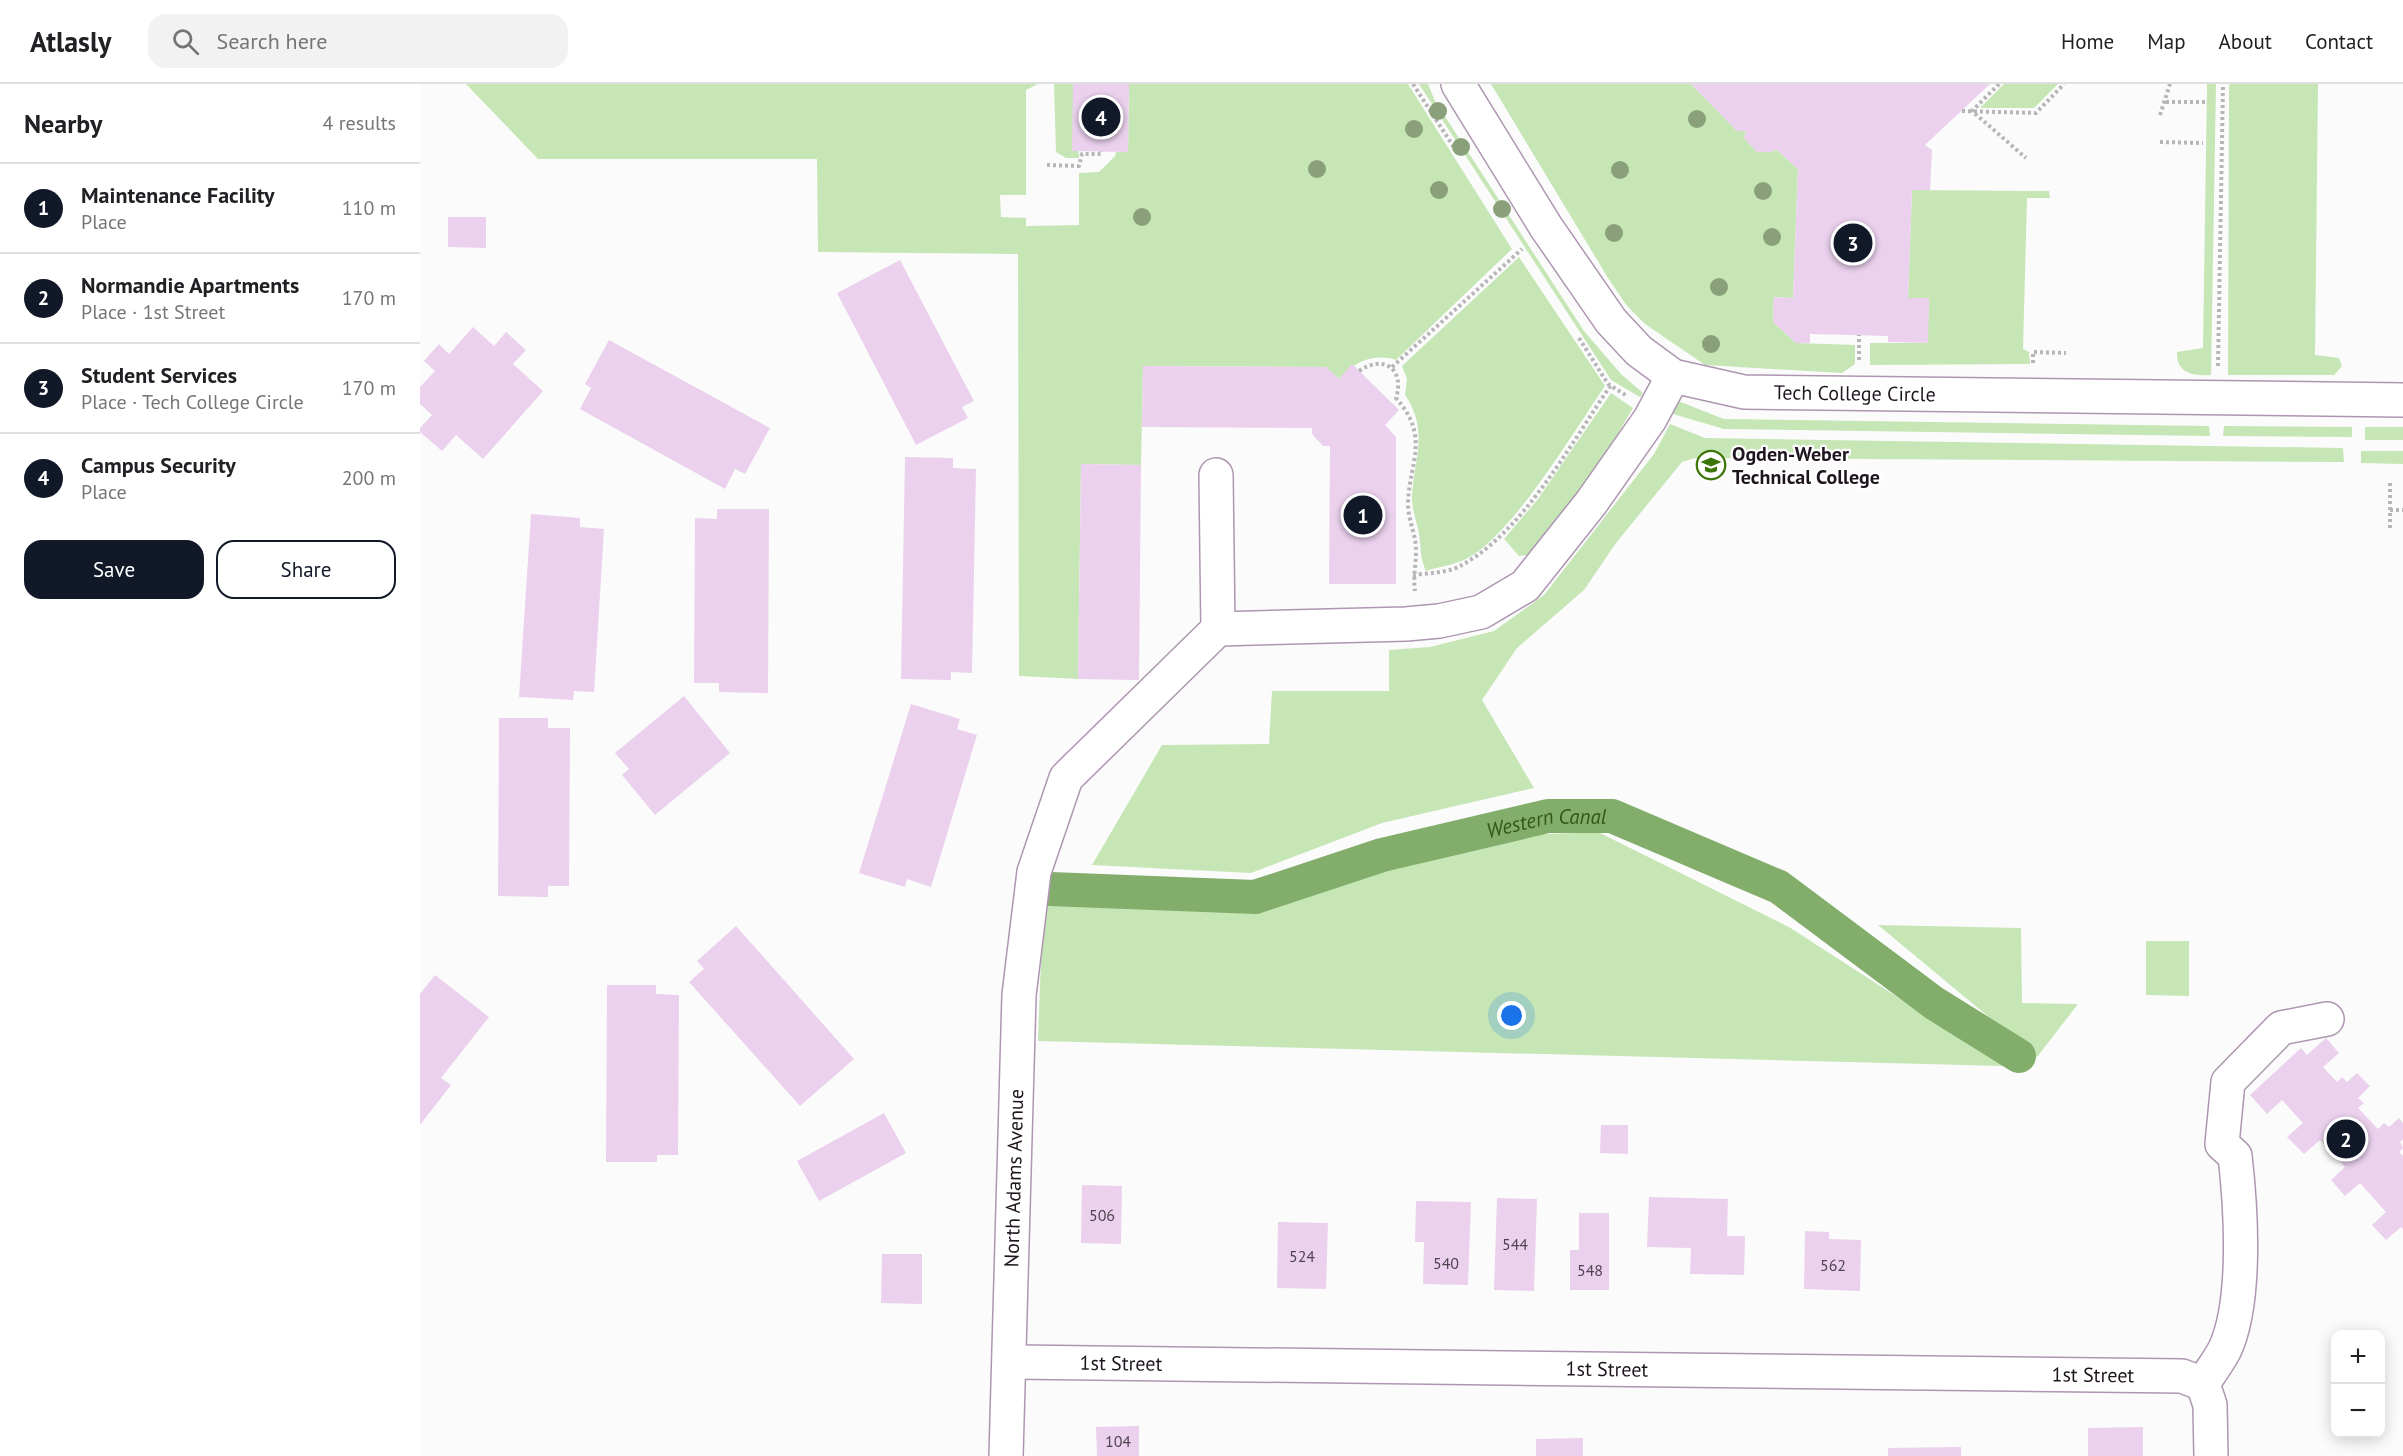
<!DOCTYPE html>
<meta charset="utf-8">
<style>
body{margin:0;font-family:"PT Sans",sans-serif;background:#f2f2f2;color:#202124}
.controls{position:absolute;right:18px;bottom:18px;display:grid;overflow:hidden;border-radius:12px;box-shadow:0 3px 15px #0003}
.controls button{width:54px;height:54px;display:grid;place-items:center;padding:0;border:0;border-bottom:2px solid #e0e0e0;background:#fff;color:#202124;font:30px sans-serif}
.you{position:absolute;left:1092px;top:932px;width:21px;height:21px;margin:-15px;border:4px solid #fff;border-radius:50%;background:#1a73e8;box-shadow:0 0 0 9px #1a73e833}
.badge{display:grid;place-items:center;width:39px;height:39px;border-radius:50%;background:#111827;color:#fff;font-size:20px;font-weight:700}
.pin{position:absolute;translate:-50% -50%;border:3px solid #fff;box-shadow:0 2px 6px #0006}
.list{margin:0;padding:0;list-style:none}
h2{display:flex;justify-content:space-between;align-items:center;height:78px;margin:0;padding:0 24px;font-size:26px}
h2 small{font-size:20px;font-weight:400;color:#757577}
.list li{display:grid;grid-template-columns:39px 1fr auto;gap:18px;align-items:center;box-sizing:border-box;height:90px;padding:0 24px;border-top:2px solid #e0e0e0}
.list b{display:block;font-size:22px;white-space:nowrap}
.list p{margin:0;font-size:20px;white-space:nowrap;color:#757577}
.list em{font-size:20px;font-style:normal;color:#757577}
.actions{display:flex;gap:12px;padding:18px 24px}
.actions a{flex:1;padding:14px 0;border:2px solid #111827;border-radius:18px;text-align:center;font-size:21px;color:#111827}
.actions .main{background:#111827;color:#fff}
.icon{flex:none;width:33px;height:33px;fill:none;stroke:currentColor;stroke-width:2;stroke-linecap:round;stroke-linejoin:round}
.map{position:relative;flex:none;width:1983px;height:1372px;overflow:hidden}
header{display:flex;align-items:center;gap:36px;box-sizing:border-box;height:84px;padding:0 30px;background:#fff;border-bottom:2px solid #e0e0e0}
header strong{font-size:28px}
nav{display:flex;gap:33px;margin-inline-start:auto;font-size:21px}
.search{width:420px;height:54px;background:#f2f2f2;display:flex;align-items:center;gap:15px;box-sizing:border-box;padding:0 21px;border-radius:18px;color:#757577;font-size:22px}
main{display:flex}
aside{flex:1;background:#fff}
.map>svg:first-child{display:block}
.green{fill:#c6e6b6}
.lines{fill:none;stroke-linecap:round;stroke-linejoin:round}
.canal{stroke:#82ad6b;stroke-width:34}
.building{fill:#ebd1ed}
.minor-casing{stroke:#ae96b1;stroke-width:36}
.path{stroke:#b8b5b8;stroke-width:4;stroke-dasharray:3 3;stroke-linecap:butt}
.minor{stroke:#fff;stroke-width:33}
.tree{fill:#8aa07a}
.labels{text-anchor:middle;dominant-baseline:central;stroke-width:4.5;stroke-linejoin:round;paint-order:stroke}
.number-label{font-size:16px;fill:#514452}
.street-label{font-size:20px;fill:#1e151f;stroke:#fff}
.poi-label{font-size:20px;font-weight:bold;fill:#1e151f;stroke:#fff;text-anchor:start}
.water-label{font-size:21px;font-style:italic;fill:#315915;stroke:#fff}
</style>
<header>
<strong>Atlasly</strong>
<div class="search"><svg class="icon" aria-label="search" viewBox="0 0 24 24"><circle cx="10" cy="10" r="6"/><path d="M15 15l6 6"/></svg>Search here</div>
<nav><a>Home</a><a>Map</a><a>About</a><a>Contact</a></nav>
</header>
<main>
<aside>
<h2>Nearby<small>4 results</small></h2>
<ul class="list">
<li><span class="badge">1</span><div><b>Maintenance Facility</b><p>Place</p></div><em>110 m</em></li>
<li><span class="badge">2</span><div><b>Normandie Apartments</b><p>Place · 1st Street</p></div><em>170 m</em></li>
<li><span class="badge">3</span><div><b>Student Services</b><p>Place · Tech College Circle</p></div><em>170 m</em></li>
<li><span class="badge">4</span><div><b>Campus Security</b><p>Place</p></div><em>200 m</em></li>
</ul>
<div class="actions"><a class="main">Save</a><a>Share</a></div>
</aside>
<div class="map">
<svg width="1983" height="1372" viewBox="0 0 1983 1372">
<rect width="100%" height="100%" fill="#fbfbfb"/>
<path class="green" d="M46,0H618L606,6V111H580L581,133L606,134V142L659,141V89L679,88L695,72L696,68H708L709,0H988L1092,165L976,276C952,269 935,278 919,295L906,283L723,282L721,381L661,380L658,595L599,592L598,170L398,168L397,75H118Z
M634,0H653L659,74H646L636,68Z
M999,0H1008L1015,17L1164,247L1201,290L1223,309L1220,313L1191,296Z
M1071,0H1271L1316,46L1326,47L1324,54L1337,68H1351L1356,65L1378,85L1373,214L1354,213L1353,238L1376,259L1435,261V280L1422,289L1285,281L1225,240L1207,222L1188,194Z
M1584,0H1638L1614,24H1560Z
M1787,0H1796L1791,291C1775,292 1756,290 1757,268L1783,264Z
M1809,0H1898L1895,271L1919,274L1922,282L1914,291H1808Z
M1492,106L1629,107L1630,114H1607L1603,265L1609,268L1610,280L1450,281V259H1507L1509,215L1488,214Z
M1099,173L1185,302C1154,347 1092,452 1046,475C1034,481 1018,483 1006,487C1000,474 1001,464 999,450C997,438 992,427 992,414C993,377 1010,347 985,311L987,295L982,282Z
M1191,309L1213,324L1180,380L1107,471L1099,472L1084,455L1118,415Z
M1258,317L1304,335L1789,342L1790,352L1304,345L1253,330Z
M1250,340L1285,354L1923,364L1924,378L1275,374L1262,378L1196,459L1164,506L1097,564L1062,616L1114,704L962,739L831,789L672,781L742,661L849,660L852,607H969V566L1010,563L1074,547L1124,511L1234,370Z
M1804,342L1932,343V353L1803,352Z
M1945,343H1983V356H1945Z
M1941,367H1983V380L1941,379Z
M1178,748L1369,843L1584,982L618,957L623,820L830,823L1083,752Z
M1458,841L1601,844L1602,919L1658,920L1617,973Z
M1726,857H1769V912L1726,911Z"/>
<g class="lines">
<path class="canal" id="s1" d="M630,805L835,813L962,771L1128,732H1192L1359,803L1514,919L1599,972"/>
</g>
<path class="building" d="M653,0H709L708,68L652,67Z
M1271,0H1570L1505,61L1512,66L1510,106H1492L1488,214H1509L1508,259L1468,258V252L1390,250V259H1376L1353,238L1354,213L1373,214L1378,85L1356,65L1351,68H1337L1324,54L1326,47H1317Z
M28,133H66V164L28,163Z
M480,176L554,317L542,323L548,334L496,361L417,209Z
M53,243L74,262L86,248L106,266L93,280L123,307L63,375L36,351L22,367L0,348V344L12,331L0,320V303L15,287L4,277L19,260L29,270Z
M189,256L350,344L325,390L315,385L305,405L160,325L171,304L165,300Z
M932,280L979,326L965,341L976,353V500H909L910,362H903L892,350V344L722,343L723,282L906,283L919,295Z
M485,373L533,374V384L556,385L552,589L531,588V596L481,595Z
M661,380L721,381L719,596L658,595Z
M297,425H349L348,609L299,608V599H274L275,434L297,435Z
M111,430L160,434V443L184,445L174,608L154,607L153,616L99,613Z
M264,612L310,669L235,731L202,691L209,685L195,669Z
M491,620L540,635L537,645L557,651L511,803L487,795L485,803L439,789Z
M79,634H128V644H150L149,802H128V813L78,812Z
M316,842L434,975L380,1022L269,898L284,885L277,877Z
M15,891L69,933L21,994L31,1001L0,1041V910Z
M187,901H236V910L259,911L258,1071H237V1078H186Z
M1906,954L1919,969L1903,983L1917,998L1922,993L1927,998L1937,989L1950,1002L1938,1014L1944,1019L1938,1024L1958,1045L1964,1039L1969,1043L1979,1034L1983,1039V1055L1980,1058L1983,1064L1979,1068L1983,1072V1146L1981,1143L1966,1156L1952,1141L1966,1128L1940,1099L1925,1112L1911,1096L1925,1083L1900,1056L1884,1070L1867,1053L1883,1039L1862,1016L1847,1030L1830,1011L1881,964L1887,971Z
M464,1029L486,1069L399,1117L377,1077Z
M1181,1041H1208V1070L1180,1069Z
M662,1101L702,1102L701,1160L661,1159Z
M1229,1113L1308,1115L1307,1152H1325L1324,1191L1270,1190L1271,1164L1227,1163Z
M1077,1114L1117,1115L1114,1207L1074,1206Z
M996,1117L1051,1118L1048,1201L1003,1200L1004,1158H995Z
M1159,1129H1189V1206H1150V1166H1159Z
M858,1138L908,1139L906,1205L857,1204Z
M1385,1147L1409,1148V1155L1441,1156L1440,1207L1384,1205Z
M462,1170H502V1220L461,1219Z
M719,1342V1372H677L676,1343Z
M1723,1343V1372H1668V1344Z
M1163,1354V1372H1116V1355Z
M1541,1363V1372H1468V1364Z"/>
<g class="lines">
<g class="minor-casing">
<g id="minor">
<path id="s2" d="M1038,0L1126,143L1191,237L1219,267L1253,292L1324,308L1983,316"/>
<path d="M796,391L798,545L986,540L1019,537L1061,528L1105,502L1171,419L1230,335L1253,292"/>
<path id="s3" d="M590,1278L1762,1292L1783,1300"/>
<path d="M1783,1300C1790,1288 1799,1277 1805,1265C1827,1217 1821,1124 1815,1072L1802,1060L1808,998L1861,944L1907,935"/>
<path d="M1783,1300L1790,1321L1791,1372"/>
<path id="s4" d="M586,1372L599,911L614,788L646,694L798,545"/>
</g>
</g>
<path class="path" d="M993,0L1035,65
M1579,0L1552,27L1606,74
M1746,18H1785
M1542,27L1616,29L1644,0
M1740,31L1750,0
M1740,58L1783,59
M627,81L659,82L662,70H681V67
M1159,254L1188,300L1207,312
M1439,276V251
M1613,279V268L1646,269
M1798,282L1803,0
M972,283L1102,165
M939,287C964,270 985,285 976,314C1011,354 989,378 988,420C988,436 996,450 996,466C996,480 993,493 995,507
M1970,399V444
M1970,426H1983
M993,491C1008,489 1029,489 1042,481C1104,447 1151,359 1191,301"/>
<use href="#minor" class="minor"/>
</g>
<g class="tree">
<circle cx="1018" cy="27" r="9"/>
<circle cx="1277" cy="35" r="9"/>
<circle cx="994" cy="45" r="9"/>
<circle cx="1041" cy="63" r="9"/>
<circle cx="897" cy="85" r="9"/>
<circle cx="1200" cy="86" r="9"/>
<circle cx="1019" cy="106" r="9"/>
<circle cx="1343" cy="107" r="9"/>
<circle cx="1082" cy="125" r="9"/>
<circle cx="722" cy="133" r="9"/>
<circle cx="1194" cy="149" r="9"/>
<circle cx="1352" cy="153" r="9"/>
<circle cx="1299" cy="203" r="9"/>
<circle cx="1291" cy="260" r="9"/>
</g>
<defs>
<g id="university-ring" transform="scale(1.5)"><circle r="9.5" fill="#fff" stroke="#3c7507" stroke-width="1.5"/><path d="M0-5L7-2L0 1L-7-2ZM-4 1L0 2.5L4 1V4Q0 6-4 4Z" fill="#3c7507"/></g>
</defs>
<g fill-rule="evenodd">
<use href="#university-ring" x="1291" y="381"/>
</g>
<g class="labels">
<g class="number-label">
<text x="682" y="1131">506</text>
<text x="1095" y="1160">544</text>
<text x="882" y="1172">524</text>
<text x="1026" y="1179">540</text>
<text x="1413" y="1181">562</text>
<text x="1170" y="1186">548</text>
<text x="698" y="1357">104</text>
</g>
<g class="street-label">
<text stroke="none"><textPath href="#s2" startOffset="549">Tech College Circle</textPath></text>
<text stroke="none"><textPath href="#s4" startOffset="278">North Adams Avenue</textPath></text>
<text stroke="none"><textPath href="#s3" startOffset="111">1st Street</textPath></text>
<text stroke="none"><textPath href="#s3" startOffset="597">1st Street</textPath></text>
<text stroke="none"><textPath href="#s3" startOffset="1083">1st Street</textPath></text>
</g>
<g class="poi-label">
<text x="1312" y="370">Ogden-Weber<tspan x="1312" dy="23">Technical College</tspan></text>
</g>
<g class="water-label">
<text stroke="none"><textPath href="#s1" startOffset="507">Western Canal</textPath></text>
</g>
</g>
</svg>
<div class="controls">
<button>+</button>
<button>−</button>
</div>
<div class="you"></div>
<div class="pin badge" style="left:943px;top:431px">1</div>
<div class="pin badge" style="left:1926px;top:1055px">2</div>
<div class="pin badge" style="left:1433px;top:159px">3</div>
<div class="pin badge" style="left:681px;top:33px">4</div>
</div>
</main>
